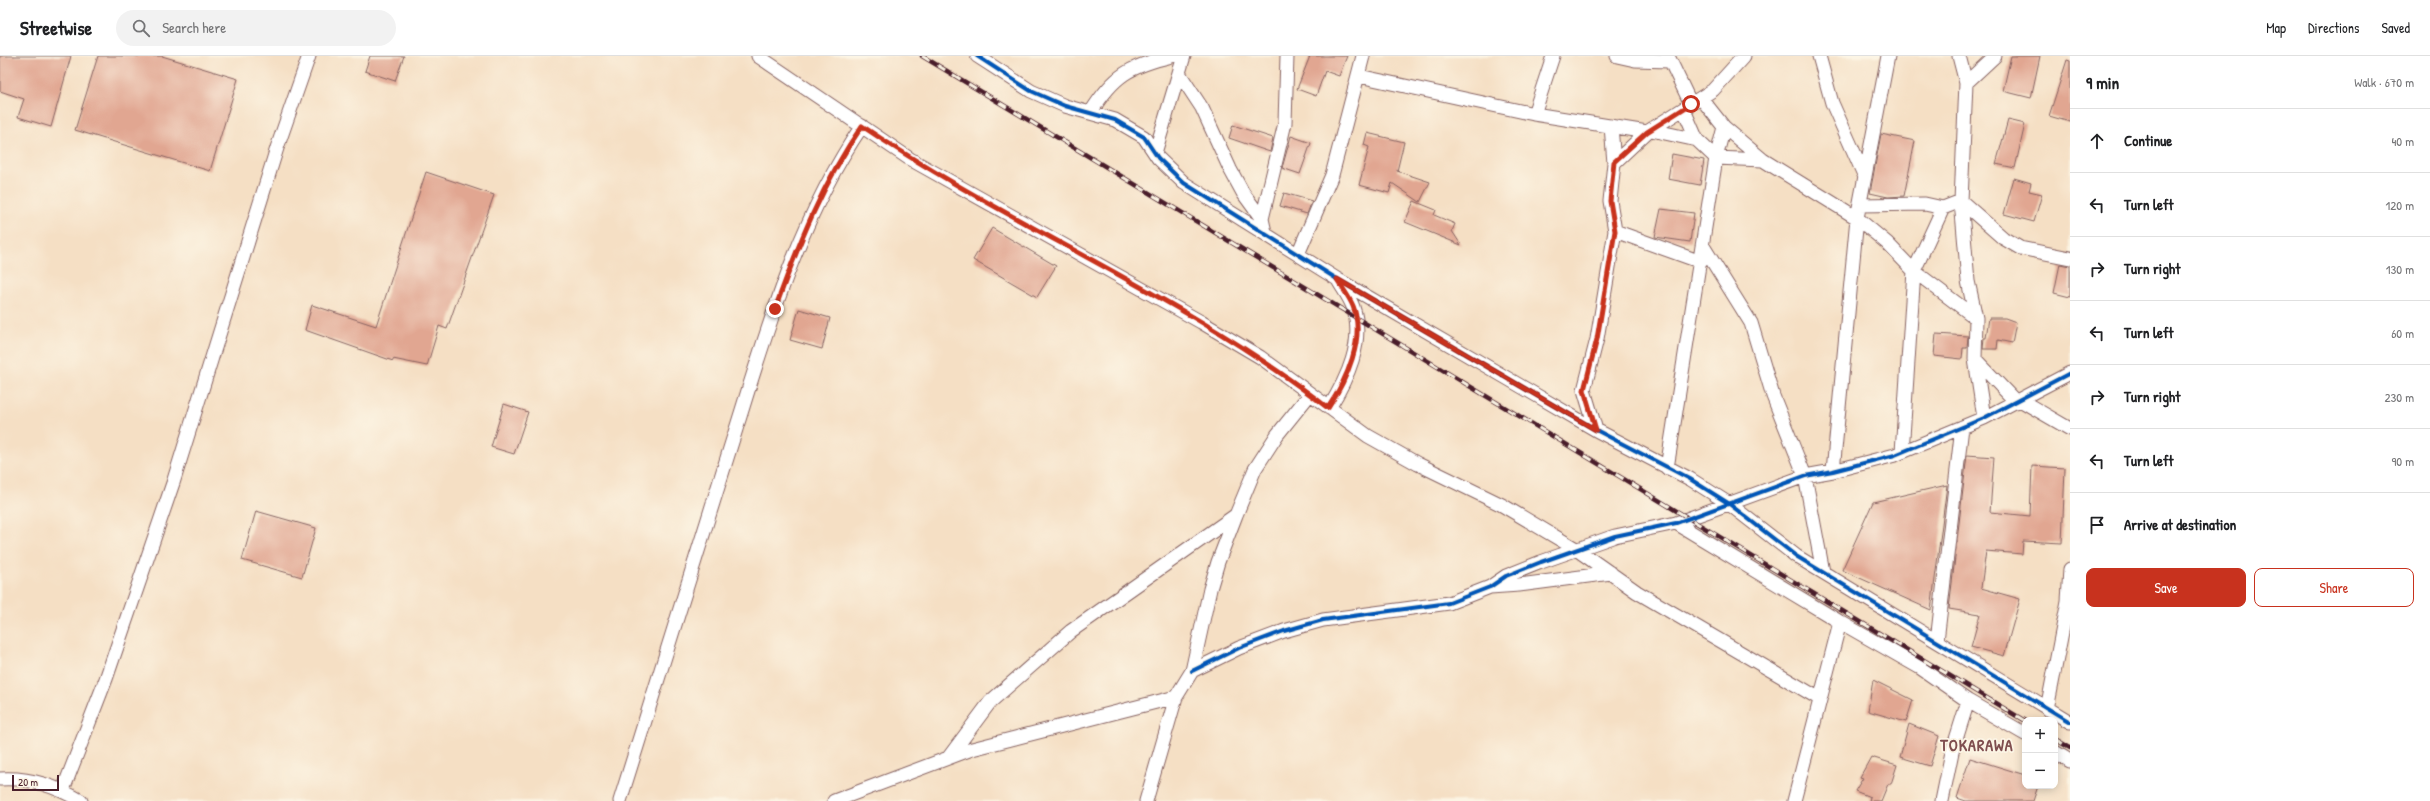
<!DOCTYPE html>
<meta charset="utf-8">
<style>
body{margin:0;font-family:"Patrick Hand",sans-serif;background:#f2f2f2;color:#202124}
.controls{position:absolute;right:12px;bottom:12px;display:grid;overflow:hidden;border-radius:8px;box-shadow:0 2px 10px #0003}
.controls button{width:36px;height:36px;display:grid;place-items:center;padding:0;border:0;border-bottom:1px solid #e0e0e0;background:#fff;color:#202124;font:20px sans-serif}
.scale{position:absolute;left:12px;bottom:10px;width:47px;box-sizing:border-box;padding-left:4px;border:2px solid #4a1f2b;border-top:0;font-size:11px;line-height:14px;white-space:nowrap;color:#4a1f2b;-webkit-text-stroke:3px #fcf5e5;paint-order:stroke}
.stop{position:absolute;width:12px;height:12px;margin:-9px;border:3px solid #c8321e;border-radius:50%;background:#fff}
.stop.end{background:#c8321e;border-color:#fff;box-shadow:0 1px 4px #0008}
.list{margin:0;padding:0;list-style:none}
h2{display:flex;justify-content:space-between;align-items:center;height:52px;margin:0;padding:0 16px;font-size:17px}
h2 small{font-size:13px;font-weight:400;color:#757577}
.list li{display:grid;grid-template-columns:26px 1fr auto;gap:12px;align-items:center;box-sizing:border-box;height:64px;padding:0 16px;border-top:1px solid #e0e0e0}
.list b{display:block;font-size:15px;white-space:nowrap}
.list em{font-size:13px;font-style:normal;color:#757577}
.actions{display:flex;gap:8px;padding:12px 16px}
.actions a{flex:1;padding:9px 0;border:1px solid #c8321e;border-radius:8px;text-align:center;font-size:14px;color:#c8321e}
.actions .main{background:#c8321e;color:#fff}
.icon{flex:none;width:22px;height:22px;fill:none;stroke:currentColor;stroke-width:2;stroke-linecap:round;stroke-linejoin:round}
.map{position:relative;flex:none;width:2070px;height:745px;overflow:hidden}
header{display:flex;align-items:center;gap:24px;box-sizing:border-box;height:56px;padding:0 20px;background:#fff;border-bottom:1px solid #e0e0e0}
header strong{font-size:19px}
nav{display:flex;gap:22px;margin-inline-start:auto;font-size:14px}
.search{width:280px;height:36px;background:#f2f2f2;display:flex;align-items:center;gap:10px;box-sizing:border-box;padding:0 14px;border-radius:22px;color:#757577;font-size:15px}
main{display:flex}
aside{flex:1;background:#fff}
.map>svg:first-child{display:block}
.building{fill:#e1a691}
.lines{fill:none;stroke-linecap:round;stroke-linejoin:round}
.minor-casing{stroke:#866261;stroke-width:15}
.minor{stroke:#fff;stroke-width:13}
.rail-casing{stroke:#4a1f2b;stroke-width:4.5}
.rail{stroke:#fcf5e5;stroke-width:3;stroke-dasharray:9;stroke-linecap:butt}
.cycleway-casing{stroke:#fcf5e5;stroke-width:6}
.cycleway{stroke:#0057b8;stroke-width:4}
.route{stroke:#c8321e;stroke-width:5}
.labels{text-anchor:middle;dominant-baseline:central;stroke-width:3.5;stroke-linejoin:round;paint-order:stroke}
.district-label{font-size:16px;font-weight:bold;letter-spacing:1px;fill:#7f4e4f;stroke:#fcf5e5}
</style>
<header>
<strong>Streetwise</strong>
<div class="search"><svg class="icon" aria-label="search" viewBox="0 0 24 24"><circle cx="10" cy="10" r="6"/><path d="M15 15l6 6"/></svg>Search here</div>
<nav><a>Map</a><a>Directions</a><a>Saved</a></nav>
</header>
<main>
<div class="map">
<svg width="2070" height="745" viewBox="0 0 2070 745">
<rect width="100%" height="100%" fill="#fcf5e5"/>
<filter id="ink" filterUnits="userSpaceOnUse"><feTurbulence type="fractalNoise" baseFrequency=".025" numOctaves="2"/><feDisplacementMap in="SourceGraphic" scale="8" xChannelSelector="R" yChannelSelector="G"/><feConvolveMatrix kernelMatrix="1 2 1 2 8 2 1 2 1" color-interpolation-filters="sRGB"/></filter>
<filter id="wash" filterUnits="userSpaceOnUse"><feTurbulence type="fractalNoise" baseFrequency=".012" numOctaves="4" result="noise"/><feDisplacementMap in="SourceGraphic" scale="16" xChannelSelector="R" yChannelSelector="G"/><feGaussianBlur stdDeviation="0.9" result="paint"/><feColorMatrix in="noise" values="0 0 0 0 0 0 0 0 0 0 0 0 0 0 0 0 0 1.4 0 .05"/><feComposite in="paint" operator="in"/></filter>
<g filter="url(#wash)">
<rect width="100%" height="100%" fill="#f5dfc4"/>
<g id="blocks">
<path class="building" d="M0,0H71L51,71L18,61L24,43L0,35Z
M98,0H162L238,23L210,115L75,74Z
M370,0H404L395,25L365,15Z
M1310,0H1347L1339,20L1325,15L1316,40L1297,33Z
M2011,0H2040L2031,42L2003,35Z
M2067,4L2070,5V66L2049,60Z
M2008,64L2025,68L2015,112L1996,108Z
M1233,69L1273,82L1270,96L1229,82Z
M1367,77L1404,86L1397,115L1430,126L1420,146L1392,127L1389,137L1359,129L1369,91L1364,89Z
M1881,78L1915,85L1904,140L1888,141L1870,137Z
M1291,80L1311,87L1300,118L1282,112Z
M1672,98L1704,104L1700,129L1668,123Z
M426,116L494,139L447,273L439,270L427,310L393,303V305L305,274L312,249L376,270Z
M2014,122L2031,127L2029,135L2042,138L2034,166L2004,158Z
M1284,137L1312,145L1307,158L1280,150Z
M1414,145L1436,154L1434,159L1455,168L1452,175L1461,189L1405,166Z
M1661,153L1694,157L1690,186L1655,181Z
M992,172L1056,210L1037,241L973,204Z
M2060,208L2070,210V241L2054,237Z
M799,253L830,262L822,293L790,284Z
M1989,262H2005L2016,266L2012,287L1998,284L1997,293H1983L1984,282H1986Z
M1936,278L1968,280L1967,292H1963L1962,303L1934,300Z
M504,348L528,356L514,398L491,391Z
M1967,399L1994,401L1990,456L2030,460L2032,410L2065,412L2062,487L2023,485L2022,498L1986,495L1981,532L2020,543L2004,600L1971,591L1980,558L1949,553Z
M1947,429L1931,554L1842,514L1873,446Z
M256,455L316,472L302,521L242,504Z
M1873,624L1913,644L1906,666L1868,655Z
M1909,668L1939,680L1930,710L1900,701Z
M1871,701L1897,709L1891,728H1888L1881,745H1869L1870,741L1855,735L1863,722L1860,721Z
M1970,702L2025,719V730H2038L2033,745H1966L1957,742Z"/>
</g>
</g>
<g filter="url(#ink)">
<use href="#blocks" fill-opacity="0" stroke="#866261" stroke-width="1"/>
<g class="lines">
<g class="minor-casing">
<path id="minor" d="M758,0L910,103L1201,266L1260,301L1368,380L1418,408L1502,449L1576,493L1637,536L1820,643
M977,0L1031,35L1065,50L1115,64L1144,81L1158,102L1184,127L1337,223L1596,374L1690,423L1728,447L1796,500L2070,666
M1617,0L1635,4L1670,5
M1668,0L1691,48
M1819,0L1832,47L1865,121
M1959,0L1966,27L1961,145L1968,225L1976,262L1975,303L1984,362
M1179,17L1202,52L1230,113L1243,137L1262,163L1265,176
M1359,20L1534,58L1647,76
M1966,27L1995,0
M1701,42L1724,71L1763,104L1857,162L1887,187L1914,215L1976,262
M1684,54L1697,84L1716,102L1763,104
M1091,56C1114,19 1130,10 1172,0
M1534,58L1553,0
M1651,74L1697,84
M1155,97L1184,0
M1614,107L1647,76L1713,34L1744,0
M1860,149L1925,148L1943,152L1961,145L2003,182L2020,192L2070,202
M1262,163L1285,67L1287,0
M1615,175L1701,206
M1703,190L1751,267L1773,340L1805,420L1823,516
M1298,198L1332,119L1363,0
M1975,303L2016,346
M2020,344L2070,373
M1329,352C1347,323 1365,286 1353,251C1350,242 1343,233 1338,224
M1596,374L1584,334L1597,283L1615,175L1610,145L1614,107L1611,70
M1902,396L1914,215L1943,152
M1667,412L1716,102L1724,71
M1833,415L1857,162L1888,0
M1676,467L1840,566L1919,611L1968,645L2025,678
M1490,531L1519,529L1611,517
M1937,585L1962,371
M1192,615L1239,592L1284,575L1323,564L1449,547L1490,531L1506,520L1541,506L1615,480L1676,467L1805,420L1833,415L1895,399L1984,362L2070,317
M2047,653L2068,545L2070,513
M2055,696L2070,705
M949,701L990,646L1071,575L1236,459
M0,723C29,721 56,730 81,745
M63,734L106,623L173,427L277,92L309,0
M620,745C658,626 695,506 732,386C766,278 797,165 862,70
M834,745L972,693L1176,641
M1146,745L1176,641L1192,615L1210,533L1218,506L1236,459L1255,413L1277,379L1310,338
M1794,745L1840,566
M1942,745L1952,696L1968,645"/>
</g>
<use href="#minor" class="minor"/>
<g class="rail-casing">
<path id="rail" d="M922,0L2025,665
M2055,683L2070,692"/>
</g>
<use href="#rail" class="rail"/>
<g class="cycleway-casing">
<path id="cycleway" d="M977,0L1031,35L1065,50L1115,64L1144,81L1158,102L1184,127L1337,223L1596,374L1690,423L1728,447L1796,500L2070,666
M1192,615L1239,592L1284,575L1323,564L1449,547L1490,531L1506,520L1541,506L1615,480L1676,467L1805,420L1833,415L1895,399L1984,362L2070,317"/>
</g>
<use href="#cycleway" class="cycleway"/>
</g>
</g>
<g class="lines" filter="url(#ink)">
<path class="route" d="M775,253C798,189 823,126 862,70C1013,172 1185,240 1328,352C1346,325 1366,282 1353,250C1349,240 1342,232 1337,223L1596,374L1584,334L1597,283L1615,175L1610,145L1614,106L1647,76L1691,48"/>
</g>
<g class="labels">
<g class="district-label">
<text x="1977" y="689">TOKARAWA</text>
</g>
</g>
</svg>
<div class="controls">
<button>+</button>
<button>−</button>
</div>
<div class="scale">20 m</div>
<div class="stop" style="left:1691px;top:48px"></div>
<div class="stop end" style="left:775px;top:253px"></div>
</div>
<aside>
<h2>9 min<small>Walk · 670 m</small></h2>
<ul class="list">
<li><svg class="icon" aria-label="ahead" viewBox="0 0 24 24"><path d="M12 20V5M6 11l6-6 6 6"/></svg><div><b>Continue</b></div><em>40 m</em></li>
<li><svg class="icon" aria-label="left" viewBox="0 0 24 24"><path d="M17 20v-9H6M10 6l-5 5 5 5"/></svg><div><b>Turn left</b></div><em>120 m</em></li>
<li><svg class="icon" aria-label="right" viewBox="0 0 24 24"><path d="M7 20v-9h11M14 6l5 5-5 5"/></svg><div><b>Turn right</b></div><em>130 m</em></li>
<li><svg class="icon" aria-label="left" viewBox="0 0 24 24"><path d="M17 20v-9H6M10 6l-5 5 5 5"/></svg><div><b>Turn left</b></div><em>60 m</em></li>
<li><svg class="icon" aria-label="right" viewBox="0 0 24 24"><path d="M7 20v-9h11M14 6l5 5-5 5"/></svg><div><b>Turn right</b></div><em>230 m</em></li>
<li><svg class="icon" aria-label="left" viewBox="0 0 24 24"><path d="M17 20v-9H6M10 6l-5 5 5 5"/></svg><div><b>Turn left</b></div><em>90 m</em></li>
<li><svg class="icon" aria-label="arrive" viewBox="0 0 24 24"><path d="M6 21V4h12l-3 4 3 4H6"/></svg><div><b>Arrive at destination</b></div></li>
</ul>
<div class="actions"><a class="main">Save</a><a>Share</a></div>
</aside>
</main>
